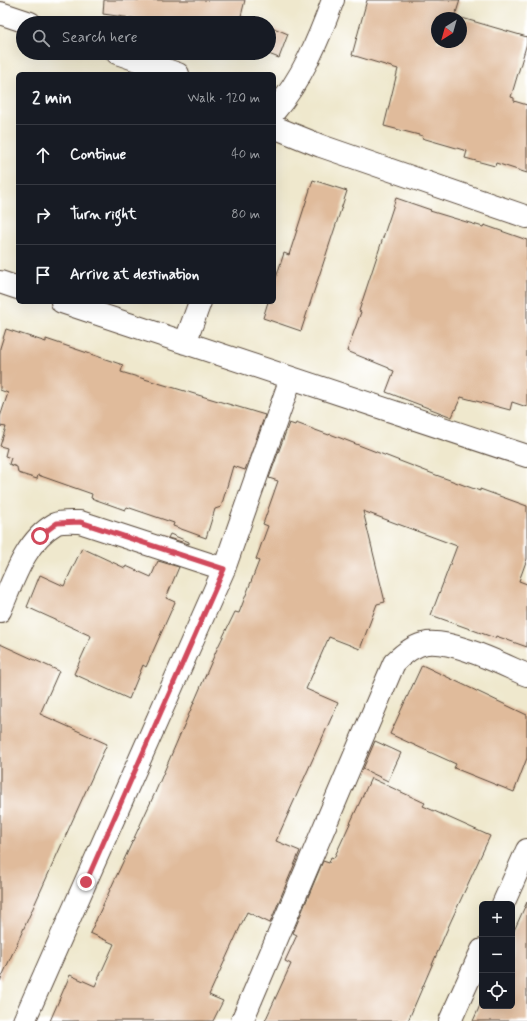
<!DOCTYPE html>
<meta charset="utf-8">
<style>
body{margin:0;font-family:Mynerve,sans-serif;background:#20242c;color:#f1f3f6}
.controls{position:absolute;right:12px;bottom:12px;display:grid;overflow:hidden;border-radius:6px;box-shadow:0 4px 16px #0002}
.controls button{width:36px;height:36px;display:grid;place-items:center;padding:0;border:0;border-bottom:1px solid #363941;background:#171b24;color:#f1f3f6;font:20px sans-serif}
.compass{position:absolute;left:431px;top:12px;width:36px;height:36px;border-radius:50%;background:#171b24;box-shadow:0 4px 16px #0002;rotate:217deg}
.stop{position:absolute;width:12px;height:12px;margin:-9px;border:3px solid #d1495b;border-radius:50%;background:#fff}
.stop.end{background:#d1495b;border-color:#fff;box-shadow:0 1px 4px #0008}
.list{margin:0;padding:0;list-style:none}
h2{display:flex;justify-content:space-between;align-items:center;height:52px;margin:0;padding:0 16px;font-size:17px}
h2 small{font-size:13px;font-weight:400;color:#9ea1a6}
.list li{display:grid;grid-template-columns:26px 1fr auto;gap:12px;align-items:center;box-sizing:border-box;height:60px;padding:0 16px;border-top:1px solid #363941}
.list b{display:block;font-size:15px;white-space:nowrap}
.list em{font-size:13px;font-style:normal;color:#9ea1a6}
.icon{flex:none;width:22px;height:22px;fill:none;stroke:currentColor;stroke-width:2;stroke-linecap:round;stroke-linejoin:round}
.map{position:relative;flex:none;width:527px;height:1021px;overflow:hidden}
.search{position:absolute;background:#171b24;box-shadow:0 4px 16px #0002;left:16px;top:16px;width:260px;height:44px;display:flex;align-items:center;gap:10px;box-sizing:border-box;padding:0 14px;border-radius:22px;color:#9ea1a6;font-size:15px}
.panel{position:absolute;background:#171b24;box-shadow:0 4px 16px #0002;left:16px;top:72px;width:260px;height:232px;border-radius:6px}
.map>svg:first-child{display:block}
.building{fill:#e0bb9b;fill-rule:evenodd}
.lines{fill:none;stroke-linecap:round;stroke-linejoin:round}
.minor-casing{stroke:#564638;stroke-width:24}
.minor{stroke:#fff;stroke-width:22}
.route{stroke:#d1495b;stroke-width:5}
</style>
<div class="map">
<svg width="527" height="1021" viewBox="0 0 527 1021">
<rect width="100%" height="100%" fill="#fff"/>
<filter id="ink" filterUnits="userSpaceOnUse"><feTurbulence type="fractalNoise" baseFrequency=".025" numOctaves="2"/><feDisplacementMap in="SourceGraphic" scale="8" xChannelSelector="R" yChannelSelector="G"/><feConvolveMatrix kernelMatrix="1 2 1 2 8 2 1 2 1" color-interpolation-filters="sRGB"/></filter>
<filter id="wash" filterUnits="userSpaceOnUse"><feTurbulence type="fractalNoise" baseFrequency=".012" numOctaves="4" result="noise"/><feDisplacementMap in="SourceGraphic" scale="16" xChannelSelector="R" yChannelSelector="G"/><feGaussianBlur stdDeviation="0.9" result="paint"/><feColorMatrix in="noise" values="0 0 0 0 0 0 0 0 0 0 0 0 0 0 0 0 0 1.4 0 .05"/><feComposite in="paint" operator="in"/></filter>
<g filter="url(#wash)">
<rect width="100%" height="100%" fill="#efe8cd"/>
<g id="blocks">
<path class="building" d="M104,0H245L241,16L260,23H144L145,20L103,14Z
M367,0H460L455,16L527,37V43L511,97L514,98V101L527,105V173L496,163L495,166L465,158L467,151L422,138L423,136L384,126L398,69L352,55ZM437,18H461V42H437Z
M269,26L288,34L279,58L266,53H269Z
M313,180L347,191L301,331L263,318L268,302H274V284L284,253L289,255Z
M396,198L431,210L430,211L483,227L484,225L527,240V407L512,402L510,410L461,397L452,417L386,392L394,371L389,369V368L347,351L361,312L359,311Z
M6,329L46,342V339L123,365L121,372L265,415L245,470L233,466L221,507L215,509L206,538L173,526L174,523L127,507L125,510L91,498L92,494L38,475L37,479L18,473L17,467L9,464L11,458L5,456L7,448L0,446L6,427L0,426V417L8,393L0,390V348Z
M289,423L295,425L296,423L329,435L330,434L436,475L480,491V489L527,506V559L519,581L527,584V647L496,636L495,638L431,615L457,546L363,511L385,602L377,604L360,649L329,637L306,689L338,703L276,841L300,851L270,923L247,912L209,995L223,1001L213,1021H50L70,975L95,986L114,944L90,933L154,795L217,649L235,612L239,613L259,561L256,559L268,526L263,524L278,481L269,478Z
M170,534L189,542V544L168,538Z
M82,548L125,568L126,566L151,577L158,561L179,567L166,598L175,602L146,667L143,665L129,699L74,674L91,636L27,607L40,575L64,586Z
M0,644L59,671L40,714L107,744L0,981Z
M422,665L527,715V758L514,792L454,768L456,764L390,734Z
M375,741L401,753L388,781L363,769Z
M371,778L425,803L423,806L490,836L450,923L408,1021H265L291,964L285,961L297,935L293,933L323,861L329,863L331,857L334,858Z
M527,902V1021H473L482,1001V1006H512V935Z"/>
</g>
</g>
<g filter="url(#ink)">
<use href="#blocks" fill-opacity="0" stroke="#564638" stroke-width="1"/>
<g class="lines">
<g class="minor-casing">
<path id="minor" d="M0,13L30,23
M117,53L178,74
M274,112C302,79 318,41 333,0
M274,127L321,146L527,217
M0,282L18,288
M62,302L527,456
M185,343L200,302
M0,611C13,581 25,541 55,524C61,521 73,522 80,522L224,569
M503,904L527,850
M24,1021L224,569L291,378
M242,1021L394,663C403,654 414,645 427,643C454,640 501,664 527,675
M450,1021L482,950"/>
</g>
<use href="#minor" class="minor"/>
</g>
</g>
<g class="lines" filter="url(#ink)">
<path class="route" d="M40,536L57,523L80,522L224,569L86,882"/>
</g>
</svg>
<div class="controls">
<button>+</button>
<button>−</button>
<button><svg class="icon" aria-label="locate" viewBox="0 0 24 24"><circle cx="12" cy="12" r="6"/><path d="M12 2v4M12 18v4M2 12h4M18 12h4"/></svg></button>
</div>
<svg class="compass" viewBox="-18 -18 36 36"><path d="M0-13l5 13h-10z" fill="#e53935"/><path d="M0 13l5-13h-10z" fill="#9ea1a6"/></svg>
<div class="stop" style="left:40px;top:536px"></div>
<div class="stop end" style="left:86px;top:882px"></div>
<div class="search"><svg class="icon" aria-label="search" viewBox="0 0 24 24"><circle cx="10" cy="10" r="6"/><path d="M15 15l6 6"/></svg>Search here</div>
<section class="panel">
<h2>2 min<small>Walk · 120 m</small></h2>
<ul class="list">
<li><svg class="icon" aria-label="ahead" viewBox="0 0 24 24"><path d="M12 20V5M6 11l6-6 6 6"/></svg><div><b>Continue</b></div><em>40 m</em></li>
<li><svg class="icon" aria-label="right" viewBox="0 0 24 24"><path d="M7 20v-9h11M14 6l5 5-5 5"/></svg><div><b>Turn right</b></div><em>80 m</em></li>
<li><svg class="icon" aria-label="arrive" viewBox="0 0 24 24"><path d="M6 21V4h12l-3 4 3 4H6"/></svg><div><b>Arrive at destination</b></div></li>
</ul>
</section>
</div>
